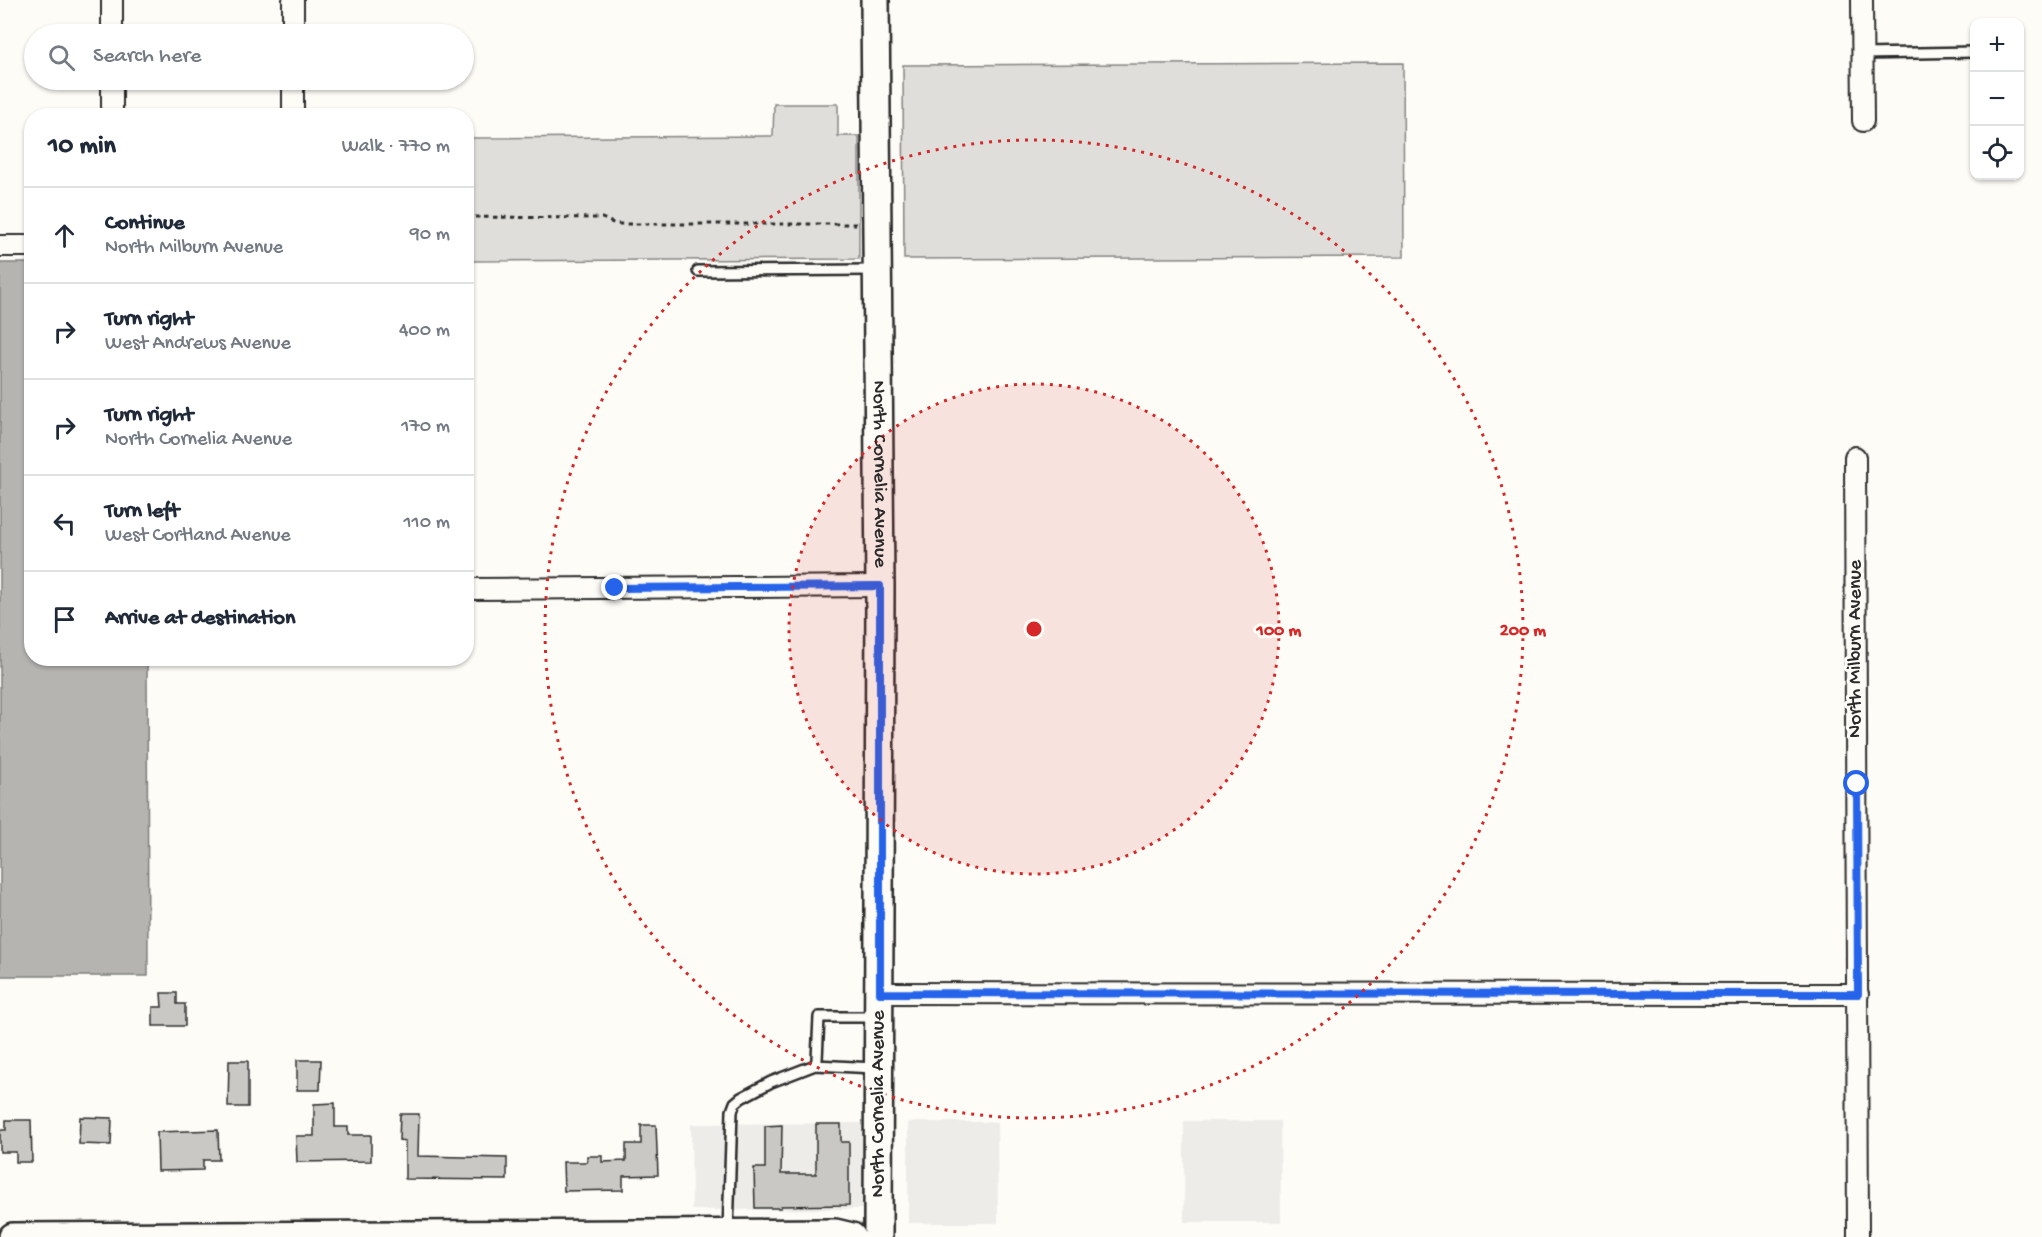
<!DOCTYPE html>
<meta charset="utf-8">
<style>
body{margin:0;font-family:"Gochi Hand",sans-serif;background:#f2f2f3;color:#1f2937}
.controls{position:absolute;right:18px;top:18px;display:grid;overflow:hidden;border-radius:12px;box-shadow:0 2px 4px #0004}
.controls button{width:54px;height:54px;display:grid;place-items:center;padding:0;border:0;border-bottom:2px solid #e0e1e3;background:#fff;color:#1f2937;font:30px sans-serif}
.stop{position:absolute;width:18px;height:18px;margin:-14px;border:4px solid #2563eb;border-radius:50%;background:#fff}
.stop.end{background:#2563eb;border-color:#fff;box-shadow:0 2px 6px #0008}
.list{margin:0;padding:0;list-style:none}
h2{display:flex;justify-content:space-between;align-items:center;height:78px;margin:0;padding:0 24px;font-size:26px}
h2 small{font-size:20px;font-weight:400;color:#747a83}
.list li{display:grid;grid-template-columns:39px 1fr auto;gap:18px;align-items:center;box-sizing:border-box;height:96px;padding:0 24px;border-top:2px solid #e0e1e3}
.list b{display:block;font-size:22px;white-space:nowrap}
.list p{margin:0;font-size:20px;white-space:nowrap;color:#747a83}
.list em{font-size:20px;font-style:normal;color:#747a83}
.icon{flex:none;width:33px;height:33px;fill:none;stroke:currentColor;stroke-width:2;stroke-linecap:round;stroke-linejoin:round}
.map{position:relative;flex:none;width:2042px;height:1237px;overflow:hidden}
.search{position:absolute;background:#fff;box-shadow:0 2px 4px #0004;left:24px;top:24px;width:450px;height:66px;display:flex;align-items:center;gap:15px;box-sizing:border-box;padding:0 21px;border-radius:33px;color:#747a83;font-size:22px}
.panel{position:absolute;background:#fff;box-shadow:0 2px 4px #0004;left:24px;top:108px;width:450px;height:558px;border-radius:24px}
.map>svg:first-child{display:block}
.built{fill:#edece8}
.green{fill:#dfdeda;stroke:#858482;stroke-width:1.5}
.water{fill:#b5b4b1;stroke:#7e7d7b;stroke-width:1.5}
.building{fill:#c9c8c4;stroke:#2b2b2b;stroke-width:1.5}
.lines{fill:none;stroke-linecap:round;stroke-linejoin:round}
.lane-casing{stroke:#2b2b2b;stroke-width:14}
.street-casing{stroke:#2b2b2b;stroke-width:24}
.secondary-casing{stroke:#2b2b2b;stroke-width:32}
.path{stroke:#2b2b2b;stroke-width:3;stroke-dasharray:4.5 4.5;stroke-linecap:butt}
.lane{stroke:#fdfcf7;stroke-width:9}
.street{stroke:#fdfcf7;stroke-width:20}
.secondary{stroke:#fdfcf7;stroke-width:27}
.route{stroke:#2563eb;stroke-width:8}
.ring{fill:none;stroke:#d62828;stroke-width:3;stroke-dasharray:3 6}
.labels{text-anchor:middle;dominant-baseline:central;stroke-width:6;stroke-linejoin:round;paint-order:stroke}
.street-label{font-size:20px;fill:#2b2b2b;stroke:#fdfcf7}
.centre{fill:#d62828;stroke:#fdfcf7;stroke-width:3}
.ring-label{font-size:18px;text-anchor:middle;font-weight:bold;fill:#d62828;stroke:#fdfcf7;stroke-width:6;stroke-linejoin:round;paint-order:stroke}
</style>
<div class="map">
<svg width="2042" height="1237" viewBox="0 0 2042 1237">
<rect width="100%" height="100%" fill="#fdfcf7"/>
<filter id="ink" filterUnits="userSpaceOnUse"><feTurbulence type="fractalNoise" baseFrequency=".0167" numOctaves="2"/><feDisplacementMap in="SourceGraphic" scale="12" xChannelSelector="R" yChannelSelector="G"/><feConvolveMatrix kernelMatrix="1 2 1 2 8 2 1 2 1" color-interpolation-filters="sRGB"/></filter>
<g filter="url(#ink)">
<path class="built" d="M1184,1121H1280L1281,1222H1184Z
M997,1122L998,1223H908V1122Z
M863,1123V1209L692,1210L691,1124Z"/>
<path class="green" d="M1403,63L1404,257L904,259L903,65Z
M774,104H838V136H859V259L467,261V138L773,136Z"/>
<path class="water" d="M0,263H31L32,658L147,659L148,976H0Z"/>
<path class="building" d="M161,993H177V1004H185V1026H153V1007H162Z
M297,1060H321L320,1090H297Z
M229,1061H248V1107H228Z
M335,1103V1127H348V1135H371V1161L297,1162L296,1136H314V1104Z
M400,1114H419L418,1156L507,1158V1180L405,1179V1141L399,1140Z
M80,1117L112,1118L111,1145L79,1144Z
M6,1120H31L32,1162H16V1152H0V1130H6Z
M816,1124H841V1142H849V1205L781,1206V1208H755L754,1168H765V1126L782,1125L781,1174H816Z
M641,1125H656L658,1175L623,1176V1190L564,1191L563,1162H587V1156H602V1162L626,1161V1144H641Z
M218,1130L219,1160H203V1170L158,1171L157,1132Z"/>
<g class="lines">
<g class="lane-casing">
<path id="lane" d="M1862,54L1974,52
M698,271L875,270
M815,1065L875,1068
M728,1232L732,1111L735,1103L741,1098L771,1082L815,1065L817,1060L819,1017H877"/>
</g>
<g class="street-casing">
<path id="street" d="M112,0V34
M293,0V34
M1862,0L1863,121
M112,80V116
M293,80V116
M0,246H32
M1855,457L1858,1237
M466,589L880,586
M880,993L1858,994"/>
</g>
<g class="secondary-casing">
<g id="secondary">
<path id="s1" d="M875,0L880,586L878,1237"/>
<path d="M13,1237L835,1233L852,1237"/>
</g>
</g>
<path class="path" d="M466,217L602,218L615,224H857"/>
<use href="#lane" class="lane"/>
<use href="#street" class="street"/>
<use href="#secondary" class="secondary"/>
</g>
</g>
<g class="lines" filter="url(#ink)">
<path class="route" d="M615,588L880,586V993L1858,994L1857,784"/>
</g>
<circle cx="1034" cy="629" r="245" fill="#d62828" fill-opacity=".12"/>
<g class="ring">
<circle cx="1034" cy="629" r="245"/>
<circle cx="1034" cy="629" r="489"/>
</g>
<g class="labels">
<g class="street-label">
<text stroke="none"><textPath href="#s1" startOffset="474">North Cornelia Avenue</textPath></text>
<text transform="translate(1856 649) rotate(-90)">North Milburn Avenue</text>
<text transform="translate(879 1104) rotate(-90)">North Cornelia Avenue</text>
</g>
</g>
<circle cx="1034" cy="629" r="9" class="centre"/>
<g class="ring-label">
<text x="1279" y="635">100 m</text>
<text x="1523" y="635">200 m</text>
</g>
</svg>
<div class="controls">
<button>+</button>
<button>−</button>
<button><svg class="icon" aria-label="locate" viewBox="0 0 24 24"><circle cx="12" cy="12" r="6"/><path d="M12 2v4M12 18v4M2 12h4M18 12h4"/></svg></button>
</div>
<div class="stop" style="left:1857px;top:784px"></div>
<div class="stop end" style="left:615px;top:588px"></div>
<div class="search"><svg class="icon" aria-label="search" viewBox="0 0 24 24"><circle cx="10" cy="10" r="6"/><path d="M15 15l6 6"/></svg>Search here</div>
<section class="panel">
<h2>10 min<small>Walk · 770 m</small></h2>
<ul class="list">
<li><svg class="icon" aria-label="ahead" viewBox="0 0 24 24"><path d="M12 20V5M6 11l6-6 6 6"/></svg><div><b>Continue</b><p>North Milburn Avenue</p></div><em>90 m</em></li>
<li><svg class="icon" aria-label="right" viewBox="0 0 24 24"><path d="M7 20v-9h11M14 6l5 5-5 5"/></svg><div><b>Turn right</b><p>West Andrews Avenue</p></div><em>400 m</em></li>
<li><svg class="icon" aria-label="right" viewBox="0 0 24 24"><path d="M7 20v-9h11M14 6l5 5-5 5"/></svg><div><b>Turn right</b><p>North Cornelia Avenue</p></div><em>170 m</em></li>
<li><svg class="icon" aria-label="left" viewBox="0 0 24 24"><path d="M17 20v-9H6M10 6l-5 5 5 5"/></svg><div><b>Turn left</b><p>West Cortland Avenue</p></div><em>110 m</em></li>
<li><svg class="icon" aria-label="arrive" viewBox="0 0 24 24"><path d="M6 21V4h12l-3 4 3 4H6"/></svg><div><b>Arrive at destination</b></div></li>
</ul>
</section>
</div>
